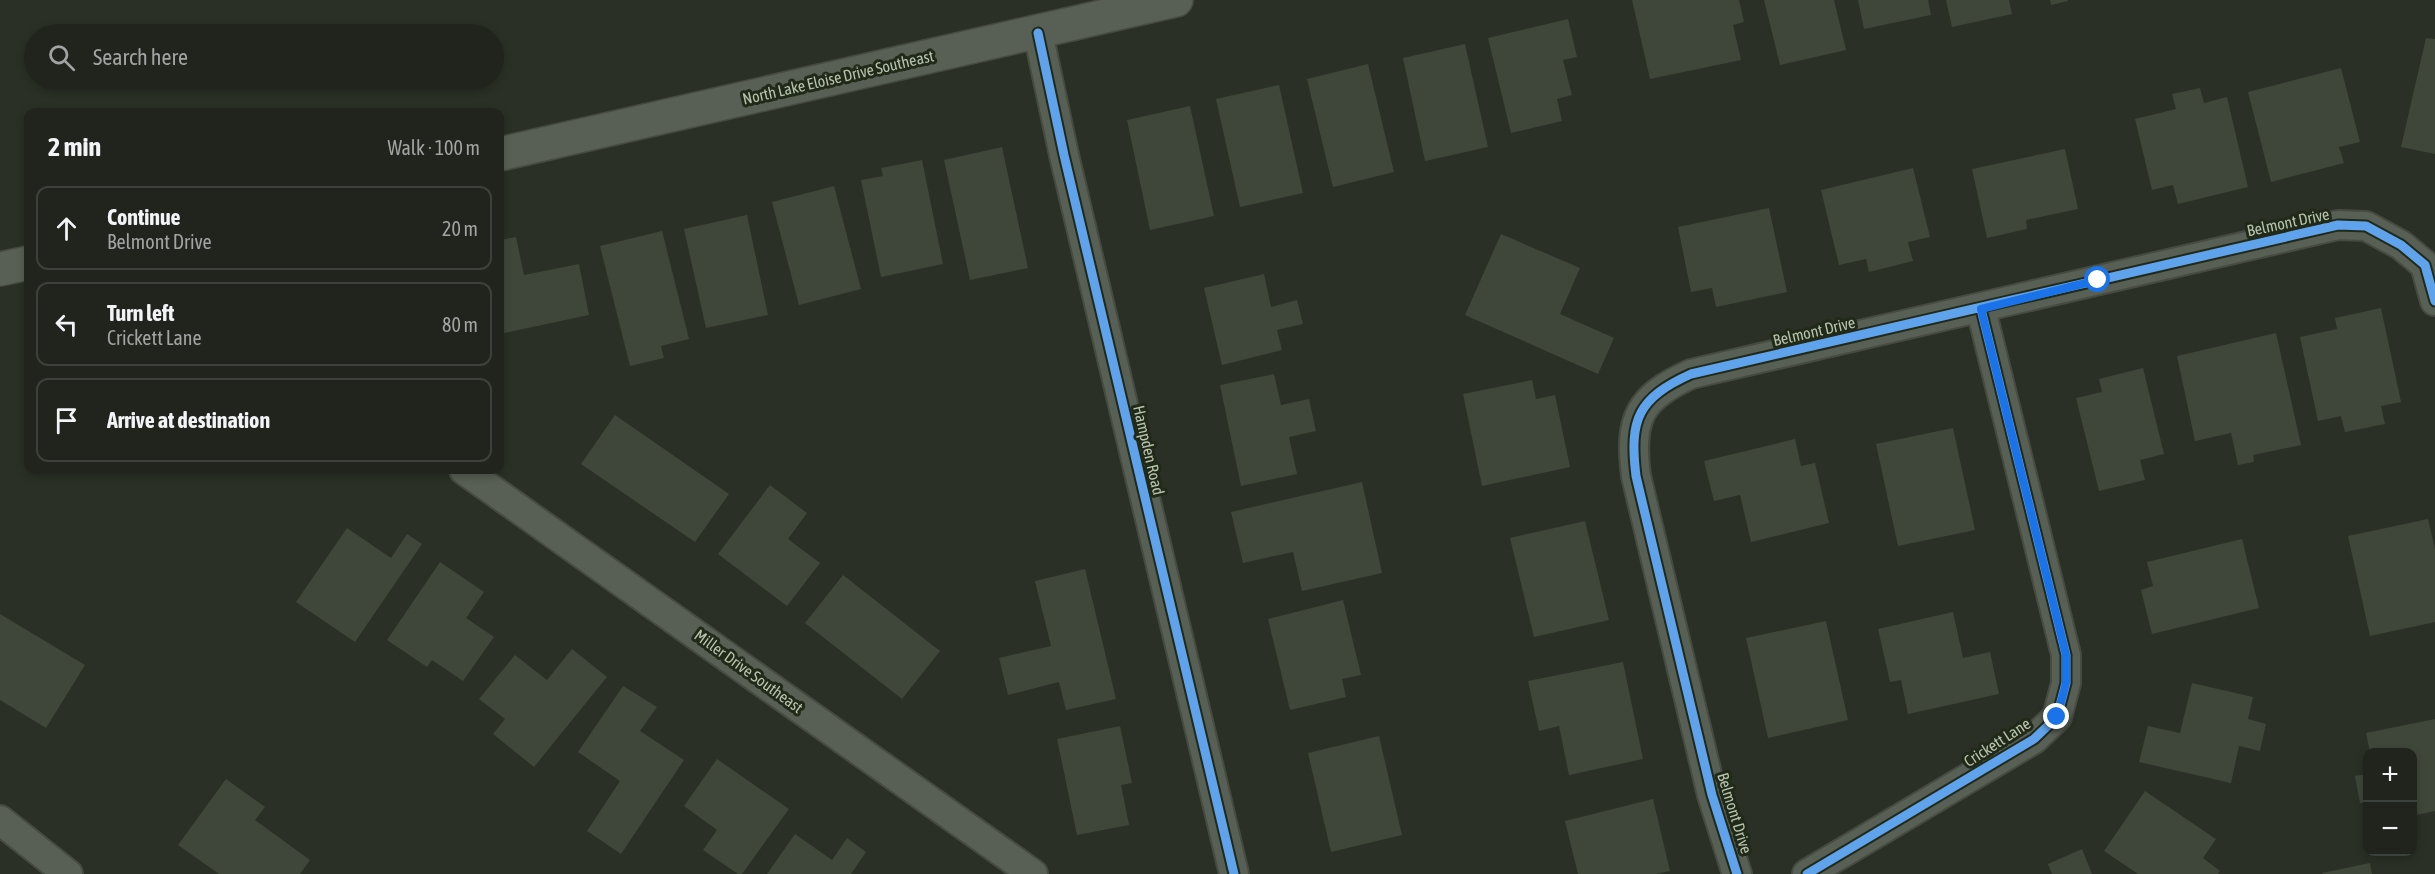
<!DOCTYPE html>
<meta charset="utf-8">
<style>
body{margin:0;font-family:"Asap Condensed",sans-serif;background:#282c25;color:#f1f3f6}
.controls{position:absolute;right:18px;bottom:18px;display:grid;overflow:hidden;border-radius:12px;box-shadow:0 3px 9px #0003}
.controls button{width:54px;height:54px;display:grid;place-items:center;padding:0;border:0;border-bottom:2px solid #3d413b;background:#20241c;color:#f1f3f6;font:30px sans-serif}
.stop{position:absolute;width:18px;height:18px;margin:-14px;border:4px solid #1a73e8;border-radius:50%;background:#fff}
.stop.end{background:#1a73e8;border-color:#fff;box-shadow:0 2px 6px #0008}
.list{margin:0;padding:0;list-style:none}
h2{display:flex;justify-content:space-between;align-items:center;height:78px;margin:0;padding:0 24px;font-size:26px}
h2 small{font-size:20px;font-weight:400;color:#a2a4a3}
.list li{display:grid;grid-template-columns:39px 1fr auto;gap:18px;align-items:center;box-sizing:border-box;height:84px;margin:0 12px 12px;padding:0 12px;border:2px solid #3d413b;border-radius:12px}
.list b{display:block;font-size:22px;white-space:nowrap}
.list p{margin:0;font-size:20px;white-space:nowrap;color:#a2a4a3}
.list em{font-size:20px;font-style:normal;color:#a2a4a3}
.icon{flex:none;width:33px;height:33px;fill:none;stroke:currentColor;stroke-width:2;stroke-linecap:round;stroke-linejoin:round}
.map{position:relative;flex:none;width:2435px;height:874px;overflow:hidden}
.search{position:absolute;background:#20241c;box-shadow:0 3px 9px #0003;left:24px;top:24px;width:480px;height:66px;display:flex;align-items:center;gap:15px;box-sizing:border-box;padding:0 21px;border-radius:33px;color:#a2a4a3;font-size:22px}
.panel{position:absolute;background:#20241c;box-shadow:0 3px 9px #0003;left:24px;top:108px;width:480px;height:366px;border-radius:12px}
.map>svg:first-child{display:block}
.building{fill:#3f463a}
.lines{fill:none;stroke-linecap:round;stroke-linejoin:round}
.minor-casing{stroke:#464b42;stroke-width:32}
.tertiary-casing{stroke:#464b42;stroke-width:36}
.minor{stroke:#585f54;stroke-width:28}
.tertiary{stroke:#585f54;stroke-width:33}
.cycleway-casing{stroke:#212a19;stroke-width:13}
.cycleway{stroke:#60a3ed;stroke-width:9}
.route{stroke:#1a73e8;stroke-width:8}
.labels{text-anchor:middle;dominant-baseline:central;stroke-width:6;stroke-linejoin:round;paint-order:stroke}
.street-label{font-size:16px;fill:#b7c3ad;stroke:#212a19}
</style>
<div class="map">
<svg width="2435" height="874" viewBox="0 0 2435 874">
<rect width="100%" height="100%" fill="#2a3025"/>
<path class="building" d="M1632,0H1739L1744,22L1733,25L1741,60L1650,79Z
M1764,0H1834L1846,50L1780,65Z
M1858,0H1928L1931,15L1864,29Z
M1946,0H2009L2012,14L1952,27Z
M2050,0H2068V1L2051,5Z
M1568,19L1577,57L1563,60L1572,95L1557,99L1562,121L1511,133L1488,38Z
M2426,38L2435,39V154L2401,147Z
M1465,44L1488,147L1425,161L1403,58Z
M1368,64L1394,172L1333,187L1307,79Z
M2341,68L2360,142L2339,147L2344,163L2271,182L2248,92Z
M1279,85L1303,193L1240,207L1216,99Z
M2200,88L2204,103L2227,97L2248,187L2178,204L2173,185L2152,190L2135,119L2176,109L2172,94Z
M1190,106L1214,216L1150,230L1127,120Z
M1002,147L1028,268L970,280L944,160Z
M2065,149L2078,209L2026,220L2027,229L1987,238L1972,169Z
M922,160L943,264L881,277L861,180L883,176L881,168Z
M1913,168L1930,237L1908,242L1913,261L1869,272L1866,259L1839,265L1821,190Z
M834,186L861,289L799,305L772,202Z
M1769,208L1787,292L1716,307L1712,288L1691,292L1678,227Z
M747,215L768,315L706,328L684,229Z
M662,231L689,339L661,346L664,358L630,366L600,246Z
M1501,234L1580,268L1560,314L1614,338L1598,374L1465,315Z
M516,237L524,275L579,264L589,315L500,334V240Z
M1264,274L1271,307L1297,300L1303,324L1277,330L1282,350L1222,365L1204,288Z
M2381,308L2401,402L2381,406L2385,424L2345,432L2341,416L2318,421L2300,337L2337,329L2335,318Z
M2276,333L2301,445L2253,455L2254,462L2238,465L2231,433L2195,441L2177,356Z
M2143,368L2164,454L2140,460L2145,480L2099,491L2076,398L2102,392L2099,379Z
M1274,374L1281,405L1309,399L1316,431L1289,437L1297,474L1241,486L1220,385Z
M1532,380L1536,399L1555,395L1570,467L1482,486L1463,394Z
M615,415L729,494L695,542L581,464Z
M1953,428L1975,530L1898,546L1876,444Z
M1795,439L1801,466L1815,463L1829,523L1751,542L1740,495L1714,501L1704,461Z
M1362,482L1382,573L1302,591L1293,552L1243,563L1231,512Z
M770,485L807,513L788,539L820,563L787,606L718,554Z
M2428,519L2435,549V622L2370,636L2348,536Z
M1585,521L1609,620L1534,637L1510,538Z
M347,528L391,558L407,534L422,544L355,642L296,602Z
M2242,539L2259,608L2152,634L2141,590L2153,586L2147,562Z
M440,562L484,592L466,618L494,637L463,681L432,660L427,667L387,640Z
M1085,569L1116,699L1066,710L1059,682L1008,695L999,658L1051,646L1035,581Z
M843,575L940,651L902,699L805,623Z
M1343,600L1361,675L1342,679L1346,697L1290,710L1268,619Z
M1953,612L1963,658L1990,652L1999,694L1908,714L1901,680L1890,682L1878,629Z
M0,614L85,665L46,728L0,700Z
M1826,621L1848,720L1768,738L1746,638Z
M572,649L607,677L534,767L493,734L505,719L479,699L515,655L547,680Z
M1623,662L1643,759L1569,775L1559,726L1539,731L1528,681Z
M2192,683L2253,697L2248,719L2266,724L2260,751L2239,746L2231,783L2139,762L2148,726L2180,733Z
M623,686L657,707L640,731L684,760L621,854L587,831L620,781L578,752Z
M2435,719V811L2412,816V752H2370L2366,733Z
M1120,726L1132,783L1121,785L1129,825L1077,835L1057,739Z
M1379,736L1402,835L1331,852L1308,753Z
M717,759L789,809L742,874H738L703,850L717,830L684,806Z
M2368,774V802L2360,803L2355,776Z
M226,779L265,807L255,820L310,860L300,874H219L178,845Z
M2145,791L2216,839L2203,858L2220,871L2218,874H2138L2104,851Z
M1653,799L1670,871L1656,874H1578L1565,821Z
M795,834L832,860L847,838L866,852L851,874H767Z
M2082,849L2092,874H2052L2048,864Z
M2370,863L2372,874H2323L2322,873Z"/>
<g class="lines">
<g class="minor-casing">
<path id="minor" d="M1038,33L1064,155L1234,874
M464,470L1033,874
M0,820L68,874
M1737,874L1712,795L1636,476C1629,419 1638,398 1691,374C1907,325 2122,274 2338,225L2366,226L2401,245L2425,265L2435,301
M1807,874L2034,739L2057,717L2066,683V655L1981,309"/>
</g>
<g class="tertiary-casing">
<path id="tertiary" d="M500,154L1176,0
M0,269L28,263"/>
</g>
<use href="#minor" class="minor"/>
<use href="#tertiary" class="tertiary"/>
<g class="cycleway-casing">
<path id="cycleway" d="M1038,33L1064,155L1234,874
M1737,874L1712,795L1636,476C1629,419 1638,398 1691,374C1907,325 2122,274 2338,225L2366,226L2401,245L2425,265L2435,301
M1807,874L2034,739L2057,717L2066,683V655L1981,309"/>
</g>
<use href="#cycleway" class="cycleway"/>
</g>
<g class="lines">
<path class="route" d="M2057,717L2066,683V655L1981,309L2098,280"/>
</g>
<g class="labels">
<g class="street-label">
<text transform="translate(838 77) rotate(-13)">North Lake Eloise Drive Southeast</text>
<text transform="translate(2288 222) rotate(-12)">Belmont Drive</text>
<text transform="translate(1814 331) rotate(-13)">Belmont Drive</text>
<text transform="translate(1149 450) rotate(77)">Hampden Road</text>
<text transform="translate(749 671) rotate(36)">Miller Drive Southeast</text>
<text transform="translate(1997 742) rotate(-33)">Crickett Lane</text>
<text transform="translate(1735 813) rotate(73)">Belmont Drive</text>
</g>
</g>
</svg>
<div class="controls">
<button>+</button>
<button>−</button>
</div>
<div class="stop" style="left:2098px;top:280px"></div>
<div class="stop end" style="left:2057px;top:717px"></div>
<div class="search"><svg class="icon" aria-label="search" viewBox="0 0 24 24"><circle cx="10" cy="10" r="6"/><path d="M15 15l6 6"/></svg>Search here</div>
<section class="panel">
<h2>2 min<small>Walk · 100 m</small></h2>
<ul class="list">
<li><svg class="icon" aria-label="ahead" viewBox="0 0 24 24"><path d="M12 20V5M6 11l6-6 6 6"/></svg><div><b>Continue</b><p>Belmont Drive</p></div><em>20 m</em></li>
<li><svg class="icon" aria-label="left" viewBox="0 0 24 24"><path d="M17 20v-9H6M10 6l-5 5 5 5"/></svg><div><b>Turn left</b><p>Crickett Lane</p></div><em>80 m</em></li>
<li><svg class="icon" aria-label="arrive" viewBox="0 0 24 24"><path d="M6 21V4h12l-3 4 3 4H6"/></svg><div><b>Arrive at destination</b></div></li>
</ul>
</section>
</div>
